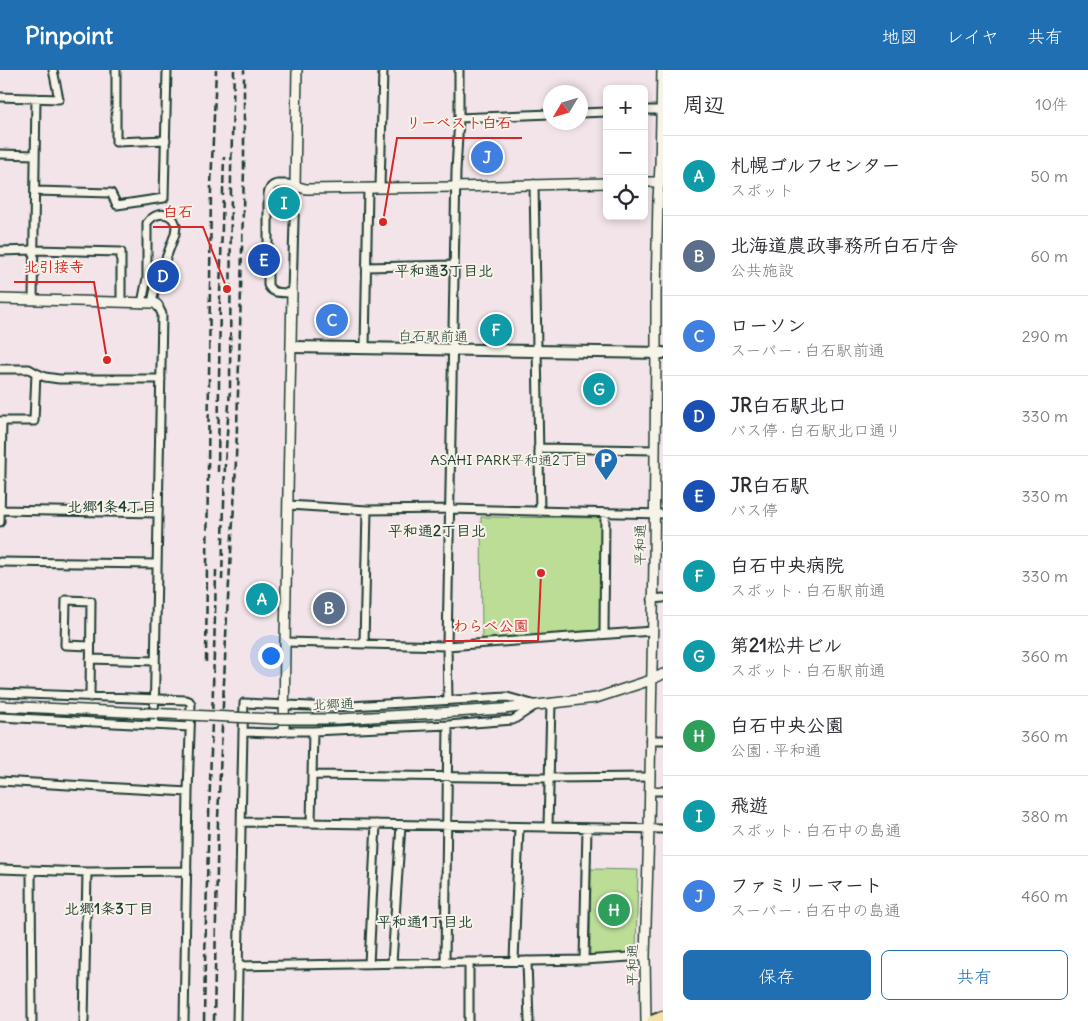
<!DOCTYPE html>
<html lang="ja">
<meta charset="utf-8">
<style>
body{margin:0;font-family:Delius,"Klee One",sans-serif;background:#f7f7f7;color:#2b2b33}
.controls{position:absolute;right:15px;top:15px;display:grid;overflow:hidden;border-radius:8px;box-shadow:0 2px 8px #0003}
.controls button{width:45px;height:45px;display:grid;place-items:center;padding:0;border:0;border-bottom:1px solid #e1e1e2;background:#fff;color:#2b2b33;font:25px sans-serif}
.compass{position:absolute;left:543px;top:15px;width:45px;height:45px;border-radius:50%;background:#fff;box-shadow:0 2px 8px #0003;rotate:232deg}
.you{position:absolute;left:270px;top:585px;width:18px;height:18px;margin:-12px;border:4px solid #fff;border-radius:50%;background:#1a73e8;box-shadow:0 0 0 8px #1a73e833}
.badge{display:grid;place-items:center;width:32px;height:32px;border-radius:50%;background:#1f6fb2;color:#fff;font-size:16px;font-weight:700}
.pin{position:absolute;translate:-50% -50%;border:2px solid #fff;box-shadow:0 1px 5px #0006}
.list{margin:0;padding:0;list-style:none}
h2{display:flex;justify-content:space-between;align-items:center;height:65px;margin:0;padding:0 20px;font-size:21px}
h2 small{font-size:16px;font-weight:400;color:#7c7c81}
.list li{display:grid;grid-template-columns:32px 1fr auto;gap:15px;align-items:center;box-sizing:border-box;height:80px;padding:0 20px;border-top:1px solid #e1e1e2}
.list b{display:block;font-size:19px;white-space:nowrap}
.list p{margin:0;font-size:16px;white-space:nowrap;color:#7c7c81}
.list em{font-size:16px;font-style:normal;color:#7c7c81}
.actions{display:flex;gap:10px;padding:15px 20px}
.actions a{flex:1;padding:11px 0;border:1px solid #1f6fb2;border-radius:8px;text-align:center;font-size:18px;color:#1f6fb2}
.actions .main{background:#1f6fb2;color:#fff}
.icon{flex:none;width:28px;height:28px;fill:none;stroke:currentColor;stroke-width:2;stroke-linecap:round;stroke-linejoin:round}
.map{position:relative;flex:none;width:663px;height:951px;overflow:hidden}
header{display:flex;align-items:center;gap:30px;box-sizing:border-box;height:70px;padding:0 25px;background:#1f6fb2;color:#fff}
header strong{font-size:24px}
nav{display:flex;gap:28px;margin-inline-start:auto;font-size:18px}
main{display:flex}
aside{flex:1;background:#fff}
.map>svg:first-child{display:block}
.green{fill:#bbdd96;stroke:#6d8d65}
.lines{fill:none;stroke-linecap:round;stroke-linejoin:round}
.minor-casing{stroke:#1f3d34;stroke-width:11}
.tertiary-casing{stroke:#1f3d34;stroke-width:12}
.secondary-casing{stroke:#1f3d34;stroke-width:14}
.primary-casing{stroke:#1f3d34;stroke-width:15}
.minor{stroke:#f7f3e8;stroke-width:7}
.tertiary{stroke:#f7f3e8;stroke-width:9}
.secondary{stroke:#f7f3e8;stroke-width:10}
.primary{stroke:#f8deab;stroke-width:11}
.rail{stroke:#1f3d34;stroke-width:2.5;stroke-dasharray:8 4;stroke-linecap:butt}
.tertiary-bridge-casing{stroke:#1f3d34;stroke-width:12;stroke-linecap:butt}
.tertiary-bridge{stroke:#f7f3e8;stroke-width:9}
.labels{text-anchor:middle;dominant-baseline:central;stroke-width:4;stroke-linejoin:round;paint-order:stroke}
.street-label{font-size:14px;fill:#1f3d34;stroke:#f7f3e8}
.poi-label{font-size:14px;fill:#1f3d34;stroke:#f7f3e8;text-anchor:end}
.neighbourhood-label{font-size:15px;font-weight:bold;fill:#1f3d34;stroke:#f7f3e8}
.leader{fill:none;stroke:#d62828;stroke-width:2}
.callout-dot{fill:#d62828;stroke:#f7f3e8;stroke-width:2}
.callout-label{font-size:15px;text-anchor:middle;font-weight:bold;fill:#d62828;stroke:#f7f3e8;stroke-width:4;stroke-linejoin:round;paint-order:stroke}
</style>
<header>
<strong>Pinpoint</strong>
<nav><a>地図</a><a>レイヤ</a><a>共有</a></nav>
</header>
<main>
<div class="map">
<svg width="663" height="951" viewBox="0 0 663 951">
<rect width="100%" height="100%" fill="#f2e4e9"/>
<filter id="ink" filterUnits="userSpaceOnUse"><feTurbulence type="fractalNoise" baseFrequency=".02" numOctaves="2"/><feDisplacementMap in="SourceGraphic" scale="10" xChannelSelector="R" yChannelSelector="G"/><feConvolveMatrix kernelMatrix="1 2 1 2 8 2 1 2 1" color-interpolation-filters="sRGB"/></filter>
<g filter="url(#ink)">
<path class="green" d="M481,447L602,448L600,558L597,560L482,570Z
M591,799L638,800L636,881L630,884L590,885Z"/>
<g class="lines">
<g class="minor-casing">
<path id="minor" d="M116,0V72L166,70
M0,27L59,29L53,0
M644,40H663
M580,43L607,42
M459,48L550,44
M0,84L35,85
M278,114H288L295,116L292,223C283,222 272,225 268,215V124C270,118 271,115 278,114Z
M534,114L540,442
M380,117L383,0
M35,121L111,123L117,135L164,128L167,0
M0,181L34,180L121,182V232
M366,197L454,195
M33,230L36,28
M142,233L147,208V153C155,141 173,141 176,156C176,158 175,162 175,164L155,218L152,233
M365,278L368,118
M0,299H29L36,303
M0,351H34L36,303L45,307L59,309H161
M538,378L655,380
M288,435L367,440L449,439L663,444
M0,440L158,443
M0,452L2,351
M0,492L157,494
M652,529L663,528
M604,564L605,443
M285,572L447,576L652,561
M364,574L367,440
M90,589L155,591
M0,623L186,630L189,631L191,634L188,722L184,951
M90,627L91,531L66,530L65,575L90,576
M507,627L536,635L513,650L448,655L313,661H284L274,663L243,662L244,633L333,637Z
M448,630L447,576L456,101L459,48V0
M0,647L190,657
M154,654L162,244L158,236
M650,670H663
M312,705L550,708L650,707
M0,711L188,722
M649,721H663
M242,752L663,759
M311,753L313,661
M548,757L551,633
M0,799L87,802L187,801
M31,800L32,951
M584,890L587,758
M514,891L519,757
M527,891L529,951
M469,892V951
M392,893L401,755
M445,893L448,655
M369,894L376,754
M238,896L584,890L645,886
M84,951L87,802
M237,951L243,662"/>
</g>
<g class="tertiary-casing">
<path id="tertiary" d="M297,0L295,116L306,119L455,117L607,113
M644,112H663
M0,229L152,233H155L158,236
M503,639L596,628L651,610L663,604
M284,661L285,572L292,223
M646,951L645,886L649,759L654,491L656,283V223L658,129L660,96L662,0"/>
</g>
<g class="secondary-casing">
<path id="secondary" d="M292,277L663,283"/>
</g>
<g class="primary-casing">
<path id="primary" d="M653,951L663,947"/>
</g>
<use href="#minor" class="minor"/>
<use href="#tertiary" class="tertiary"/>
<use href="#secondary" class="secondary"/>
<use href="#primary" class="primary"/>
<path class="rail" d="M218,402L220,225L224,87
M222,510L225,394L230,319L231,100L234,0
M206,592L211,116L216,0
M204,951C206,801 213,650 216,500
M214,951L218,748L227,544L235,420L240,259L244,99V0"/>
<g class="tertiary-bridge-casing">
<path id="tertiary-bridge" d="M0,636L272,649H339L503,639"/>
</g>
<use href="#tertiary-bridge" class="tertiary-bridge"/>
</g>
</g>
<defs>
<g id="parking-pin" transform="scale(1.25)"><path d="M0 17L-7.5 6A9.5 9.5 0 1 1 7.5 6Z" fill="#1f6fb2" stroke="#f7f3e8"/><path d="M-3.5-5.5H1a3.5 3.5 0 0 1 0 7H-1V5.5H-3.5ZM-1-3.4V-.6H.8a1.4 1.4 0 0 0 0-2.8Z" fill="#fff"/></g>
</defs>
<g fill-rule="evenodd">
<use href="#parking-pin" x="606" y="390"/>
</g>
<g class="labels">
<g class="street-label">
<text transform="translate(433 266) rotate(1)">白石駅前通</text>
<text transform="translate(640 475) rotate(-89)">平和通</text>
<text transform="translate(333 634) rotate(-2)">北郷通</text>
<text transform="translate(632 895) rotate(-90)">平和通</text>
</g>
<g class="poi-label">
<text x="588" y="390">ASAHI PARK平和通2丁目</text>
</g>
<g class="neighbourhood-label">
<text x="444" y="200">平和通3丁目北</text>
<text x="112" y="436">北郷1条4丁目</text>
<text x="437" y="460">平和通2丁目北</text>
<text x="109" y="838">北郷1条3丁目</text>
<text x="425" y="851">平和通1丁目北</text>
</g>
</g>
<path class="leader" d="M383 152L397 68H522M227 219L203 157H153M107 290L94 212H14M541 503L538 571H443"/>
<g class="callout-dot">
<circle cx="383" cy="152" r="5"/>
<circle cx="227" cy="219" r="5"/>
<circle cx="107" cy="290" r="5"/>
<circle cx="541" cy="503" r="5"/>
</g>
<g class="callout-label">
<text x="459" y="58">リーベスト白石</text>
<text x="178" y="147">白石</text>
<text x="54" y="202">北引接寺</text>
<text x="491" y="561">わらべ公園</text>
</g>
</svg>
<div class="controls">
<button>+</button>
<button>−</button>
<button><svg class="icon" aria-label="locate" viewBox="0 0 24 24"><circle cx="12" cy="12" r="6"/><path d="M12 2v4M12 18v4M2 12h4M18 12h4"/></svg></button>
</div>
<svg class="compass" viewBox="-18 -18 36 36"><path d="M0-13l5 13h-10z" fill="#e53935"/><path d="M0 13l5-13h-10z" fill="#7c7c81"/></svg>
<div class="you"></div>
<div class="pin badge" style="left:262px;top:529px;background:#0f9aa8">A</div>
<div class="pin badge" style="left:329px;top:538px;background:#5c6f8a">B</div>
<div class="pin badge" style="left:332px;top:250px;background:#3f7fe0">C</div>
<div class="pin badge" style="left:163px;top:206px;background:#1a4fb4">D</div>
<div class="pin badge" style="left:264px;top:190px;background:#1a4fb4">E</div>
<div class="pin badge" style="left:496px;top:260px;background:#0f9aa8">F</div>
<div class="pin badge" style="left:599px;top:319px;background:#0f9aa8">G</div>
<div class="pin badge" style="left:614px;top:840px;background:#2e9e5b">H</div>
<div class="pin badge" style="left:284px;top:133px;background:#0f9aa8">I</div>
<div class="pin badge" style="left:487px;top:87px;background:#3f7fe0">J</div>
</div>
<aside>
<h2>周辺<small>10件</small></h2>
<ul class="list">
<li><span class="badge" style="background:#0f9aa8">A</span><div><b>札幌ゴルフセンター</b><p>スポット</p></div><em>50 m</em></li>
<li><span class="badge" style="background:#5c6f8a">B</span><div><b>北海道農政事務所白石庁舎</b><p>公共施設</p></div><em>60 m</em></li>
<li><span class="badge" style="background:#3f7fe0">C</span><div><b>ローソン</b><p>スーパー · 白石駅前通</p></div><em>290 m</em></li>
<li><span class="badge" style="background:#1a4fb4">D</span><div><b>JR白石駅北口</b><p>バス停 · 白石駅北口通り</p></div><em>330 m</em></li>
<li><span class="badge" style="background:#1a4fb4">E</span><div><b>JR白石駅</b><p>バス停</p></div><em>330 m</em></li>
<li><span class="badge" style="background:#0f9aa8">F</span><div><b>白石中央病院</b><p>スポット · 白石駅前通</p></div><em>330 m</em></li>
<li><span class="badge" style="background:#0f9aa8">G</span><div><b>第21松井ビル</b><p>スポット · 白石駅前通</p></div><em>360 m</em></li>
<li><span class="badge" style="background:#2e9e5b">H</span><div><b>白石中央公園</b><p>公園 · 平和通</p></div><em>360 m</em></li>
<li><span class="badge" style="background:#0f9aa8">I</span><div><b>飛遊</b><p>スポット · 白石中の島通</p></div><em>380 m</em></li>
<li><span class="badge" style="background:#3f7fe0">J</span><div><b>ファミリーマート</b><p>スーパー · 白石中の島通</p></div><em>460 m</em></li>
</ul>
<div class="actions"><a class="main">保存</a><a>共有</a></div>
</aside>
</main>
